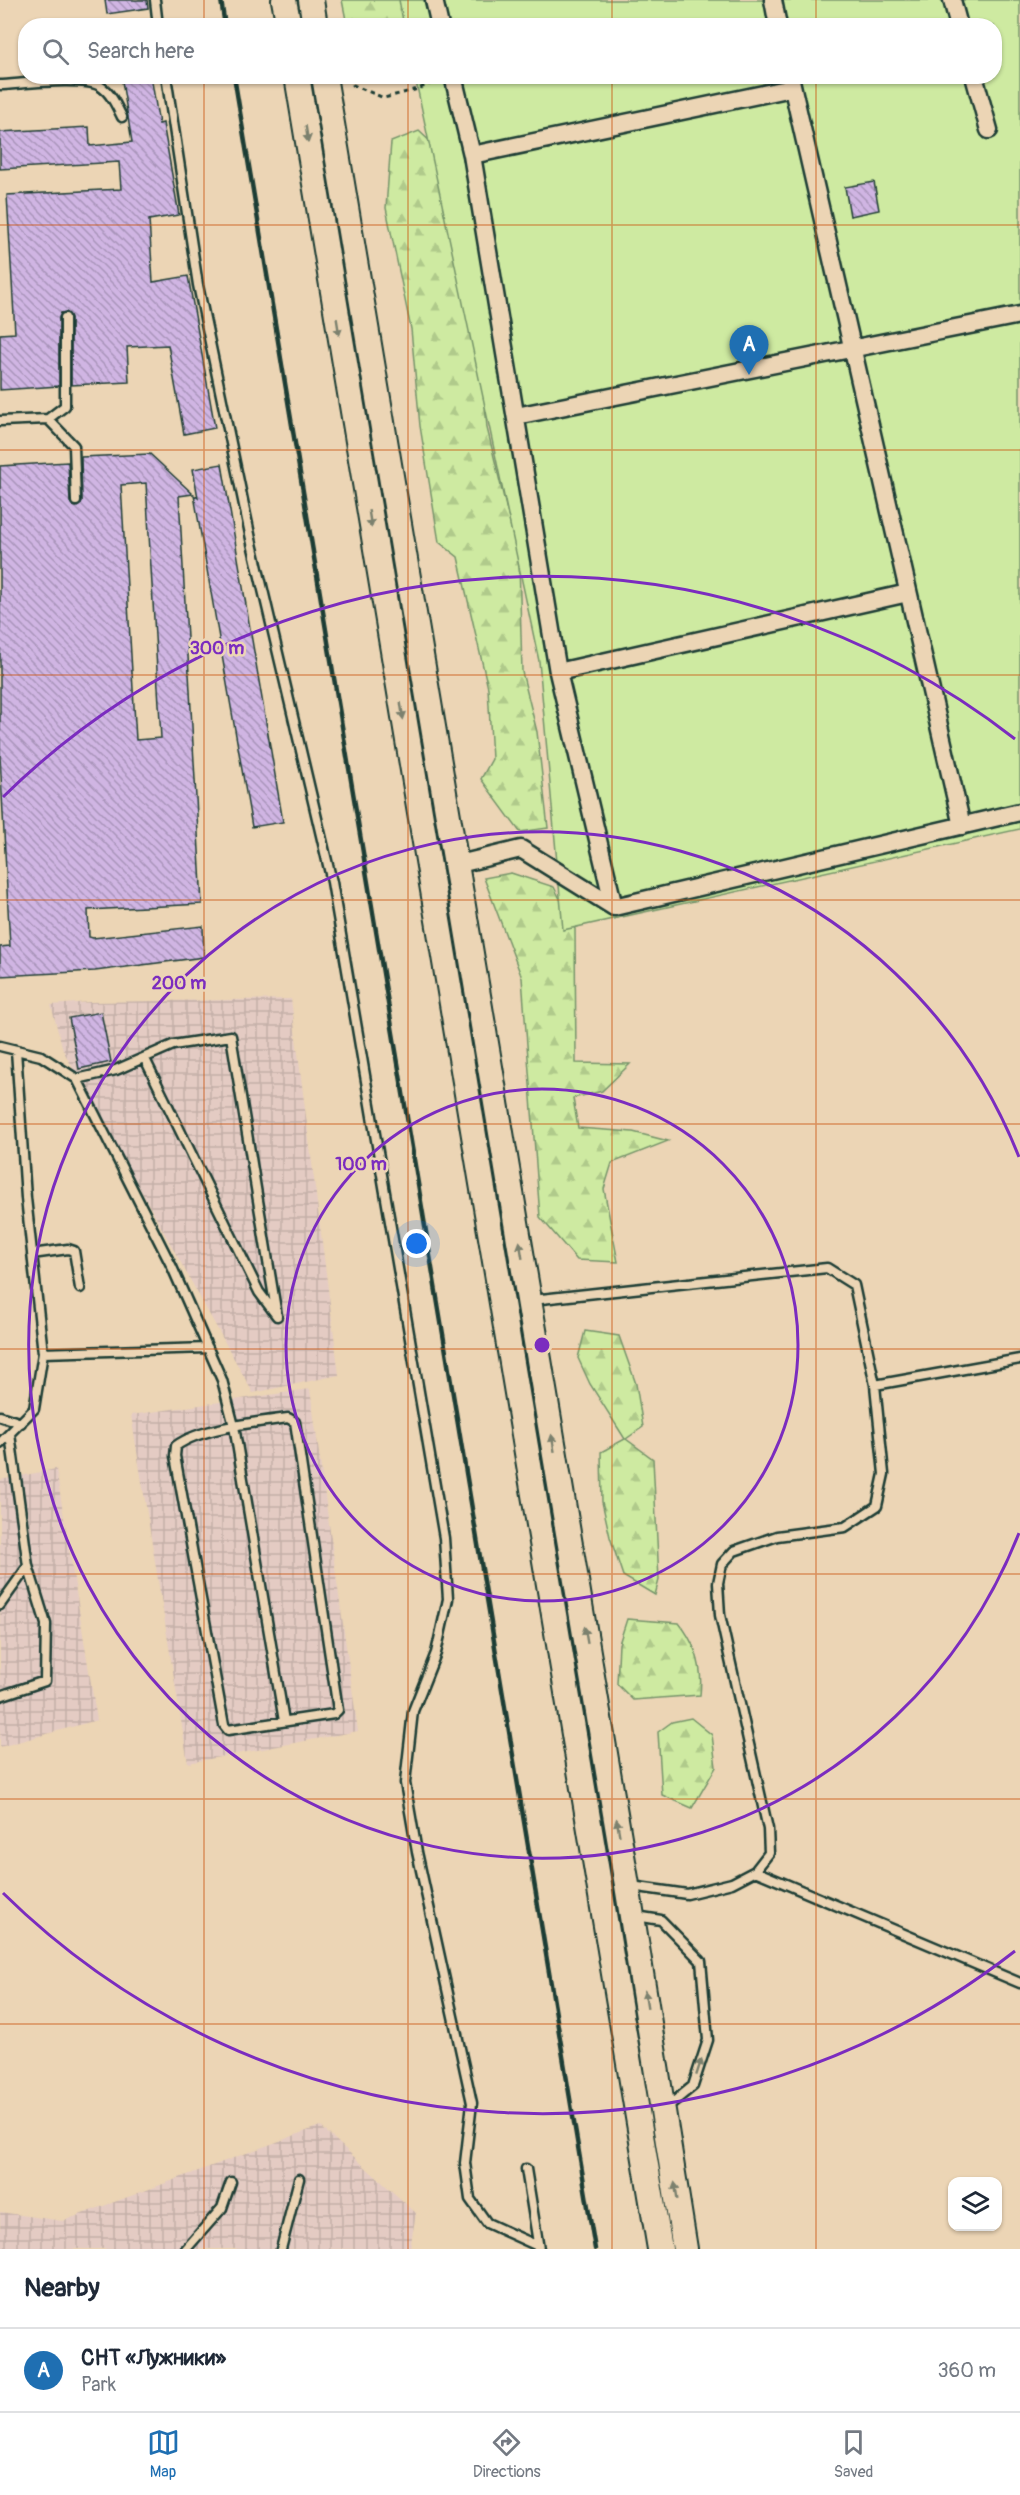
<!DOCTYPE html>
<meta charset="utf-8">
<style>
body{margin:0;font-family:Pangolin,sans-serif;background:#f6f6f7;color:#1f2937}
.controls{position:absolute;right:18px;bottom:18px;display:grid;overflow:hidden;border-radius:12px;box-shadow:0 2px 4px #0004}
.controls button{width:54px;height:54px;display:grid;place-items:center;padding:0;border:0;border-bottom:2px solid #e0e1e3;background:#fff;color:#1f2937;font:30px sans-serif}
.you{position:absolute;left:417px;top:1244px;width:21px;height:21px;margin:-15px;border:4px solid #fff;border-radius:50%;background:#1a73e8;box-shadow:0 0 0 9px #1a73e833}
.badge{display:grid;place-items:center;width:39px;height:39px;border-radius:50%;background:#1f6fb2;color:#fff;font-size:20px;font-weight:700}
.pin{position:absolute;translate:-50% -50px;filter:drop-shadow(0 2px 3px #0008)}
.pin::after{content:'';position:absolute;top:32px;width:21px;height:18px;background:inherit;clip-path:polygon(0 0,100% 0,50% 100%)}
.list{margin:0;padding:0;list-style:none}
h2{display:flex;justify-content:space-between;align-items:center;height:78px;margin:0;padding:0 24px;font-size:26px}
h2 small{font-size:20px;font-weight:400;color:#747a83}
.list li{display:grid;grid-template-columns:39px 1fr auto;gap:18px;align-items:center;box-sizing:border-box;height:84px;padding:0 24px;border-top:2px solid #e0e1e3}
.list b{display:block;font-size:22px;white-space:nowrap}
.list p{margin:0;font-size:20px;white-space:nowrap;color:#747a83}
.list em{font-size:20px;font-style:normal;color:#747a83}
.icon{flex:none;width:33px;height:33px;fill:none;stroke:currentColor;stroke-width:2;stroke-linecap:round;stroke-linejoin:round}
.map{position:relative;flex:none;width:1020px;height:2249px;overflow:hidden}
.search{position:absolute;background:#fff;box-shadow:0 2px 4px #0004;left:18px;right:18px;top:18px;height:66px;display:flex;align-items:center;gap:15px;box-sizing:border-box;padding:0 21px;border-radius:24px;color:#747a83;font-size:22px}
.sheet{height:162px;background:#fff}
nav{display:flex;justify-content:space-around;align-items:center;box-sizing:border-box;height:84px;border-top:2px solid #e0e1e3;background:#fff;font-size:16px;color:#747a83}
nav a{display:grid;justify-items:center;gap:3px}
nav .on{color:#1f6fb2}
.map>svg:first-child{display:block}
.industrial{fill:url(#industrial-grid)}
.forest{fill:url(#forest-firs);stroke:#76946a;stroke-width:1.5}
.garden{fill:#ceeaa1;stroke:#76946a;stroke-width:1.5}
.building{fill:url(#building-back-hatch);stroke:#1f3d34;stroke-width:1.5;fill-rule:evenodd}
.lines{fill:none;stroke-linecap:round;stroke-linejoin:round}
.lane-casing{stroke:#1f3d34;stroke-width:13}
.street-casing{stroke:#1f3d34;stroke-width:21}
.secondary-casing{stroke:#1f3d34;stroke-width:28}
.path{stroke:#1f3d34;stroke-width:3;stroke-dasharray:4.5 4.5;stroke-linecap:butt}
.lane{stroke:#ecd5b5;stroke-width:8}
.street{stroke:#ecd5b5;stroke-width:16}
.secondary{stroke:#ecd5b5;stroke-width:24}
.rail{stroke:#1f3d34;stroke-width:4.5}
.oneway{fill:#7b816e}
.grid{fill:none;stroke:#ca5512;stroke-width:1.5;stroke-opacity:0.55}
.ring{fill:none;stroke:#7b2cbf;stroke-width:3}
.centre{fill:#7b2cbf;stroke:#ecd5b5;stroke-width:3}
.ring-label{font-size:18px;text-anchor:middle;font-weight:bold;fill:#7b2cbf;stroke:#ecd5b5;stroke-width:5;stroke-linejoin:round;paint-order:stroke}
</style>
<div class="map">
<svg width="1020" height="2249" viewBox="0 0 1020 2249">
<defs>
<pattern id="industrial-grid" width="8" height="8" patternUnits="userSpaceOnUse" patternTransform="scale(1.5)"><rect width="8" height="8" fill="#e4cbc3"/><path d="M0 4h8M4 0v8" fill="none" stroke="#c3afa8"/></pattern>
<pattern id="forest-firs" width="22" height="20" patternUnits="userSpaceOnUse" patternTransform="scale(1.5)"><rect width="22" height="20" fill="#ceeaa1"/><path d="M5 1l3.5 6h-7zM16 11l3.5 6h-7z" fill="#b0ca8b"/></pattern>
<pattern id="building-back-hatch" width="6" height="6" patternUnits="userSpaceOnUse" patternTransform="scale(1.5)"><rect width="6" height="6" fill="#d0b5e3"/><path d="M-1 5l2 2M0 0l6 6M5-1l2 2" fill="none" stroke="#a894b9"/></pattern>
</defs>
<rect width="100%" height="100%" fill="#ecd5b5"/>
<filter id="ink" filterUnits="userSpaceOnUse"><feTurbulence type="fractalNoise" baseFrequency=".0167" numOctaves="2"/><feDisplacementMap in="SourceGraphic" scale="12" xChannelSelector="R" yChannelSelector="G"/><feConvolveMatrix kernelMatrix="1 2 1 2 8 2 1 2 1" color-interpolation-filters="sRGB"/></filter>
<g filter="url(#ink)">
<path class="industrial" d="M291,999L339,1375L253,1393L63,1050L51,1005L90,1002Z
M310,1389L358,1731L188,1763L131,1415Z
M56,1469L97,1720L0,1747V1480Z
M320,2126L416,2213L410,2249H0V2212L63,2221Z"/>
<path class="forest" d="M342,0H431L440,25H347Z
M419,131L453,163L476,294L487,428L519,561L522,672L537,732L548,828L520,832L481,779L492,759L488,688L458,557L439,542L420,426L411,329L386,208L391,142Z
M511,873L554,887L575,929L576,1063L630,1064L602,1091L573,1098L578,1128L633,1132L668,1141L612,1163L604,1189L618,1262L577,1260L540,1217L522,978L484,878Z
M585,1331L619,1336L636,1384L643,1427L626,1439L653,1459L659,1580L655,1595L623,1576L610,1537L602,1502L601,1452L625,1439L590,1384L578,1358Z
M627,1619L679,1623C696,1644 703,1669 700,1695L633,1700L617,1684L619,1644Z
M691,1718L712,1735L716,1767L692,1808L662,1795L658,1732L672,1722Z"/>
<path class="garden" d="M399,0H1020V829L563,930L539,661L415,77L994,76V26H404Z"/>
<path class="building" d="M105,0H147L148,8L107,14Z
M151,76L159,124L163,123L179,215L149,220L153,282L188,276L215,428L184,434L168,345L127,347L129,382L71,385V318L66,312L61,313L59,318V386L0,390V334L15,333L7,195L121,189L119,162L0,169V132L89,127L90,146L132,142L122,81Z
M874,182L879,210L850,216L845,187Z
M150,454L193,494L179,496L202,904L88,910L89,937L93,938L203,926L204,957L95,971L0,976V947L10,946L0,757V466L68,462L70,502L73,506L77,507L82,501L81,457ZM146,483L161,738L136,740L121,485Z
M222,464L283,822L252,827L194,495L198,498L193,469Z
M101,1012L111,1062L79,1069L69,1018Z"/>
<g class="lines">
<g class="lane-casing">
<path id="lane" d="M155,0L158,26
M166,76L198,285L251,539L332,882L444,1538L448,1599L436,1653L413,1711L405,1783L417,1852L472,2103L465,2163L470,2199L487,2223L538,2246
M0,85C22,84 83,76 100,86C111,93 116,105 122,117
M48,419L65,406V318
M0,421L48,419L74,446L76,501
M0,1046L41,1056L77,1079L172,1267L222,1380L234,1426L284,1721
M77,1079L116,1070L173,1045L231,1036L277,1316L259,1292L145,1059
M32,1254L68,1249L74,1251L80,1288
M532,1300L827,1268L854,1285L875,1385L1020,1359
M43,1353L208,1348
M0,1416L21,1423
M288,1418L295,1422L338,1710L334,1714L228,1730L224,1725L175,1456L176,1446C199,1428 258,1422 288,1418Z
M0,1443L34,1409L43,1353L26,1198L16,1050
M0,1605L28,1566
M0,1696L45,1681L46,1624L28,1566L10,1434
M755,1871L1020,1983
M631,1886L687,1894L732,1883L755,1871L769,1853L768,1829L720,1615L718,1583L722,1564L734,1551L777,1536L845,1527L877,1506L884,1474L875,1385
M636,1916L661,1920L701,1961L708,2040L693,2086L666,2108
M526,2169L539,2249
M186,2249L222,2208L231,2182
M281,2249L299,2179"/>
</g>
<g class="street-casing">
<path id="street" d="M434,0L440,26
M773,0L778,26
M952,0L959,26
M453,76L472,155L558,672L614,907
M790,76L962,826
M974,76L989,130
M472,155L792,88
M516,416L1020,315
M558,672L908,593
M455,865L521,849L614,907L1020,812"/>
</g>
<g class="secondary-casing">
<path id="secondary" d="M284,0L289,26
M311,0L315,26
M297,76L660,2249
M324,76L627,1885L685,2249"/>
</g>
<path class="path" d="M349,76L353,85L384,98L418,89L438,80"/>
<use href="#lane" class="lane"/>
<use href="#street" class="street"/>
<use href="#secondary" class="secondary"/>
<path class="rail" d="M221,0L225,26
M234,76L595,2249"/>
</g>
<defs><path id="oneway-solid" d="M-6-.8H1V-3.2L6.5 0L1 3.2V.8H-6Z" transform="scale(1.5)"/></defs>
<g class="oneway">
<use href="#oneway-solid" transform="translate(307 134) rotate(81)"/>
<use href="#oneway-solid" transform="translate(338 327) rotate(81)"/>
<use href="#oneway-solid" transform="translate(370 519) rotate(81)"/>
<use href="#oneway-solid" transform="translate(402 711) rotate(81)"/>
<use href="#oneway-solid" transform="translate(521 1250) rotate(-99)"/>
<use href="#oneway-solid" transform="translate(553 1443) rotate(-100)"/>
<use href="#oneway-solid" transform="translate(586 1635) rotate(-100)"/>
<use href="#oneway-solid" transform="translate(618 1827) rotate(-100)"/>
<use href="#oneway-solid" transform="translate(646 1999) rotate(-99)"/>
<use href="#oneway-solid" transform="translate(699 2067) rotate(-72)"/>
<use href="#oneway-solid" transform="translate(676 2191) rotate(-99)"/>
</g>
</g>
<path class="grid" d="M204,0V26M408,0V26M612,0V26M816,0V26M204,76V2249M408,76V2249M612,76V2249M816,76V2249M0,225H1020M0,450H1020M0,675H1020M0,900H1020M0,1124H1020M0,1349H1020M0,1574H1020M0,1799H1020M0,2024H1020"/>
<g class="ring">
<circle cx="542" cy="1345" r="256"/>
<path d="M1019 1533A513 513 0 1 1 1019 1157"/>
<path d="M1015 1951A769 769 0 0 1 3 1893M3 797A769 769 0 0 1 1015 739"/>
</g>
<circle cx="542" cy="1345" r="9" class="centre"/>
<g class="ring-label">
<text x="217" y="654">300 m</text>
<text x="179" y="989">200 m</text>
<text x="361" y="1170">100 m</text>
</g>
</svg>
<div class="controls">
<button><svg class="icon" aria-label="layers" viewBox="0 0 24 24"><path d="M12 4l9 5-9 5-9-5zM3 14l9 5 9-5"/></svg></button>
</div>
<div class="you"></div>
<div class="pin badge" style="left:749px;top:375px">A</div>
<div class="search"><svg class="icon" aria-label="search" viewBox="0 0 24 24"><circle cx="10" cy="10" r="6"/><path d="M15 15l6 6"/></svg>Search here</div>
</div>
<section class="sheet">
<h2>Nearby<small></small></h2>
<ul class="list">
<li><span class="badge">A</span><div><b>СНТ «Лужники»</b><p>Park</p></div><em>360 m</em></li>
</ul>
</section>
<nav>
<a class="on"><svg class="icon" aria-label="map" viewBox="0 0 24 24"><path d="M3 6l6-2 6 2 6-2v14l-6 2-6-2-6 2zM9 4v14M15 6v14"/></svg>Map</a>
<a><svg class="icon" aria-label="directions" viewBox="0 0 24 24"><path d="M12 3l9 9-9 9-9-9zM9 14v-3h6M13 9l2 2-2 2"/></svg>Directions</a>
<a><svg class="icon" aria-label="saved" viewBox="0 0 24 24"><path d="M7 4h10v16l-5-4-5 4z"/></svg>Saved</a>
</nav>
